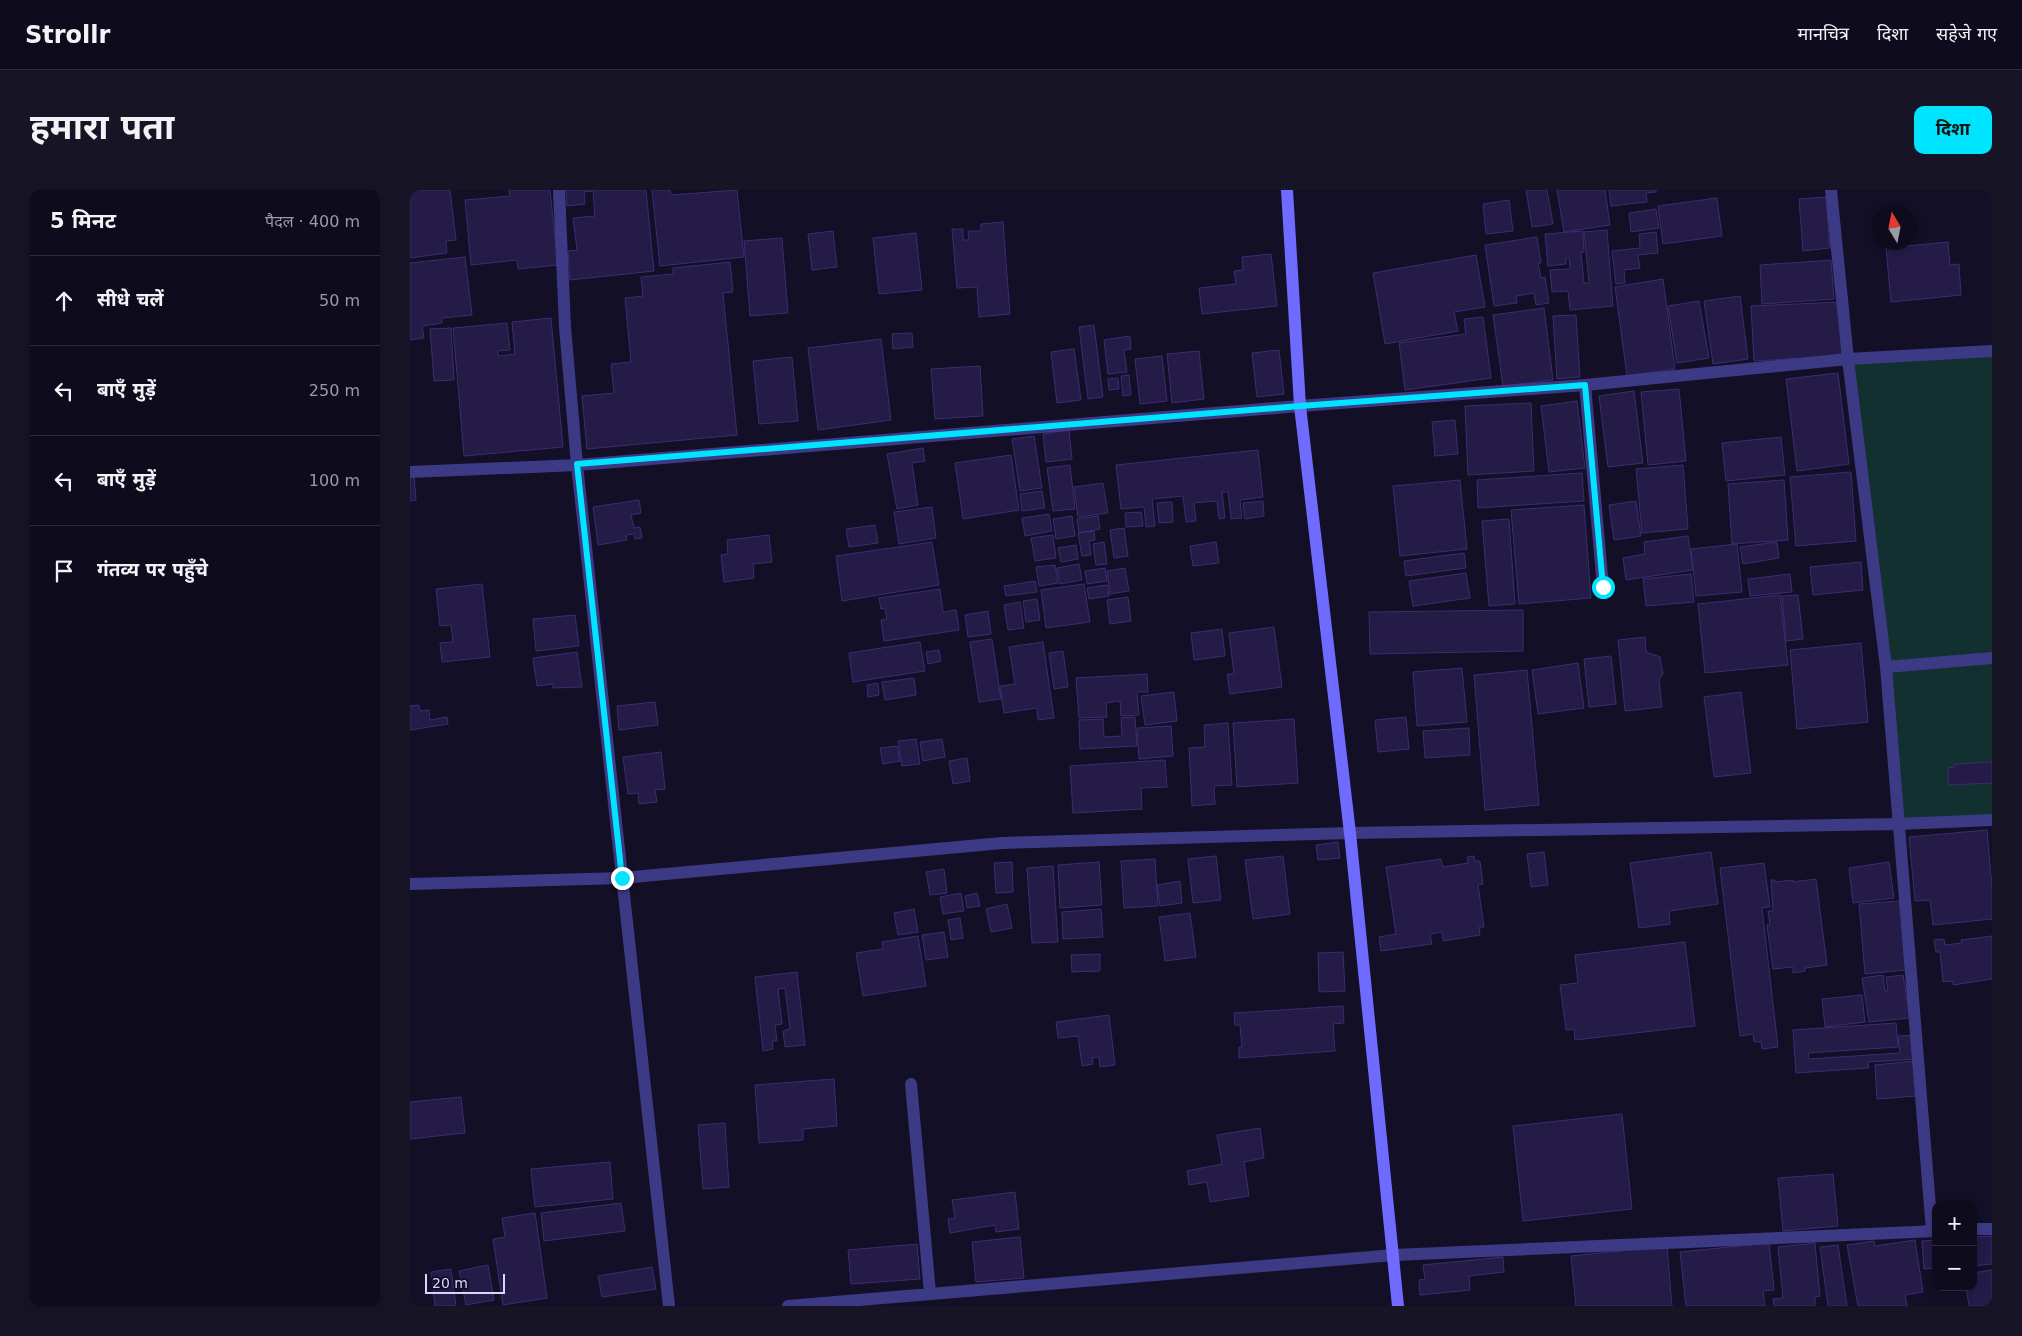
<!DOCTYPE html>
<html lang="hi">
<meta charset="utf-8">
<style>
body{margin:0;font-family:"DejaVu Sans","Noto Sans Devanagari",sans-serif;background:#171425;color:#f1f3f6}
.controls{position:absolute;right:15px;bottom:15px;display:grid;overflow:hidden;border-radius:10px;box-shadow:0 2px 8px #0003}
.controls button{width:45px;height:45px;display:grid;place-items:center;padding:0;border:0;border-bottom:1px solid #2e2b3b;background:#0e0b1c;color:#f1f3f6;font:25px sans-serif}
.compass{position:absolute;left:1462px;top:15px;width:45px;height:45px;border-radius:50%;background:#0e0b1c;box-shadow:0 2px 8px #0003;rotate:350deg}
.scale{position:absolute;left:15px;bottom:12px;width:80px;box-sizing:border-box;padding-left:5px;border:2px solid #d9d4ff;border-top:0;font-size:14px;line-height:18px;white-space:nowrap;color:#d9d4ff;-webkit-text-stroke:4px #130f26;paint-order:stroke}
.stop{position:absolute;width:15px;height:15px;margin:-11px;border:4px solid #00e5ff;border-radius:50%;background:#fff}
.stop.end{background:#00e5ff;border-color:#fff;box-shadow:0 1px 5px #0008}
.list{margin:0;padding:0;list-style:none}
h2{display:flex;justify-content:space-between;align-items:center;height:65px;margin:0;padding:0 20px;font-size:21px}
h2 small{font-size:16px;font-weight:400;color:#9b9ba3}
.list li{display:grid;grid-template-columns:32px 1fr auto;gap:15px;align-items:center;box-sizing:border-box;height:90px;padding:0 20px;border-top:1px solid #2e2b3b}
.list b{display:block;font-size:19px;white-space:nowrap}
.list em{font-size:16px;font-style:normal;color:#9b9ba3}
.icon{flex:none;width:28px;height:28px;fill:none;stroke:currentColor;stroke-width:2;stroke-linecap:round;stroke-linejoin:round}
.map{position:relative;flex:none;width:1582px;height:1116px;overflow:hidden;border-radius:10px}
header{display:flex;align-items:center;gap:30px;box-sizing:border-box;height:70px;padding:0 25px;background:#0e0b1c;border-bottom:1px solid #2e2b3b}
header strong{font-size:24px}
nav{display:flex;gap:28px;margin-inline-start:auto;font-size:18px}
.intro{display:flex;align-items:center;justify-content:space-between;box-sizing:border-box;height:120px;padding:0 30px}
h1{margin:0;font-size:35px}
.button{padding:12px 22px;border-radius:10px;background:#00e5ff;color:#111;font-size:18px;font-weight:700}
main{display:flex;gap:30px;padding:0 30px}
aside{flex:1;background:#0e0b1c;border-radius:10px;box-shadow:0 2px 8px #0003}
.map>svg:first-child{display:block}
.green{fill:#12302f}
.building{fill:#241b47;stroke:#3b2d73}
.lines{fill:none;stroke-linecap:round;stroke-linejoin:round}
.lane{stroke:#3d3a85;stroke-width:12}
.street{stroke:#3d3a85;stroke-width:12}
.secondary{stroke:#6f6bff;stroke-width:12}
.route{stroke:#00e5ff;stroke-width:6}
</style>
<header>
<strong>Strollr</strong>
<nav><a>मानचित्र</a><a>दिशा</a><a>सहेजे गए</a></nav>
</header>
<div class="intro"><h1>हमारा पता</h1><a class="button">दिशा</a></div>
<main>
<aside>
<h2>5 मिनट<small>पैदल · 400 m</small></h2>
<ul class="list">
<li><svg class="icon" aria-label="ahead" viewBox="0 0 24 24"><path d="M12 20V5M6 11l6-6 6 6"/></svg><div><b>सीधे चलें</b></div><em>50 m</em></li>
<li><svg class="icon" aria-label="left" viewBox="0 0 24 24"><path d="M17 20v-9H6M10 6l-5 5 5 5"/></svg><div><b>बाएँ मुड़ें</b></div><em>250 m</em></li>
<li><svg class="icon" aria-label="left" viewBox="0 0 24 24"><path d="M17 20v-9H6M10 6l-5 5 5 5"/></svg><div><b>बाएँ मुड़ें</b></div><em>100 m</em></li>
<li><svg class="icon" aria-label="arrive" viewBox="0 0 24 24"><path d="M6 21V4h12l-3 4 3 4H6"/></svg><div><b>गंतव्य पर पहुँचे</b></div></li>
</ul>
</aside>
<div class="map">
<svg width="1582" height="1116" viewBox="0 0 1582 1116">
<rect width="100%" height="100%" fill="#130f26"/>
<path class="green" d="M1582,161V630L1487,634L1438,169Z"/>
<path class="building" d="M0,0H40L46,50L36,51L37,63L0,68Z
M99,0H140L148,75L108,79L107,70L61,75L55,10L100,6Z
M156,0H236L244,81L160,90L158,61L167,60L163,28L185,26L183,1L174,2L175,14L157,16Z
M242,0H260L261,5L327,0L334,67L250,76Z
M1116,0H1137L1143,34L1122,37Z
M1147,0H1195L1200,35L1154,42Z
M1199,0H1246V2L1236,3L1237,12L1201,16Z
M1416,7L1420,58L1393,61L1389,9Z
M1307,8L1312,46L1253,54L1248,16Z
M1099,10L1103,41L1076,44L1073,14Z
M1246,19L1249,38L1221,42L1219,23Z
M593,32L600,124L569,127L567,97L547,98L542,39H553V50H559L558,41H571V34Z
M1197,40L1203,116L1160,120L1158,101L1142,102L1140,80L1160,79L1159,68H1156V74L1138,76L1135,44L1173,41L1174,62H1171L1174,93H1179L1174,42Z
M423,41L427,77L402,80L398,44Z
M1246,42L1248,63L1228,65L1230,78L1214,80L1215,93L1206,94L1202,61L1230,58L1229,44Z
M506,43L512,100L469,104L463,48Z
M1127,47L1131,73H1128L1131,88L1135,87L1139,113L1126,115L1124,103L1106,106L1107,113L1084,116L1075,55Z
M372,48L378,123L340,126L334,51Z
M1538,52L1540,75L1549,74L1551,105L1481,112L1476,58Z
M861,64L867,116L792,124L789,98L826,94L824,81L833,80L832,67Z
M1066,65L1075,117L1044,122L1048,141L975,154L963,83Z
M55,67L62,125L32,128V133L12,136L14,148L0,150V73Z
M1421,70L1424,109L1352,114L1350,75Z
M320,72L323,102L313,103L327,245L177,259L172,206L204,203L201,174L221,172L215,108L233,106L231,87L263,84V78Z
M1253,89L1265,179L1217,186L1205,97Z
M1330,106L1338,169L1303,174L1294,111Z
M1289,111L1299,168L1267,173L1258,116Z
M1430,112L1433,166L1344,171L1341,116Z
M1134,118L1143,190L1093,196L1083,125Z
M1166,125L1170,187L1147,189L1143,126Z
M1073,127L1081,188L995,200L989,153L1056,144L1054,129Z
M141,128L153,257L54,266L43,138L97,133L100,160L88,161V166L105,164L102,132Z
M684,135L693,207L678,209L669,137Z
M41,138L44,190L24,191L20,139Z
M502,143L503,157L483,159L482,144Z
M720,146L721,159L714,160L717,182L698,184L694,150Z
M471,149L481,230L408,240L398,158Z
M664,159L671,210L647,213L641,162Z
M869,160L874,204L847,207L842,163Z
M789,161L794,209L762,213L757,164Z
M752,166L757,211L730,214L725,169Z
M382,167L388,231L349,234L343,171Z
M570,176L573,226L525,229L521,179Z
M1428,183L1439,274L1387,281L1376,189Z
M719,185L721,205L713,206L711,186Z
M708,188L709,199L699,200L698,189Z
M1269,199L1276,271L1238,275L1231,202Z
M1224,201L1233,273L1198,277L1189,206Z
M1167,211L1175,278L1139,282L1131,216Z
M1121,213L1124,281L1058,285L1055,216Z
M1045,230L1048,264L1025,266L1022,232Z
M659,240L662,269L636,272L633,244Z
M624,246L632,298L610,301L602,249Z
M1371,247L1375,285L1316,291L1312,253Z
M513,258L515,271L502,273L508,315L487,319L477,264Z
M848,260L853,307L830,310L832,328L821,329L818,302H812L815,328L809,329L807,311L784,313L786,331L776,332L773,306L742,309L745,336L736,337L734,317L711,319L706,275Z
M601,265L609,320L553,329L545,273Z
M660,275L665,319L643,321L637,278Z
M1273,275L1278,339L1232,343L1226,279Z
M1441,282L1446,351L1386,356L1380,287Z
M1172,283L1174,311L1068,318L1067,290Z
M0,286H4L6,310L0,311Z
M1050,290L1057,359L990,366L983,296Z
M1374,290L1378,350L1322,354L1318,294Z
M693,293L698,323L668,327L664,297Z
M632,301L635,318L612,321L610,304Z
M229,310L231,323L221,325L224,338L230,337L232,348L225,349L224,344L216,345L217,350L188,355L183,317Z
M853,311L854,326L835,329L833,313Z
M1226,311L1231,346L1204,350L1199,315Z
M762,312L763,332L749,333L747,313Z
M1174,315L1181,408L1109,414L1101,320Z
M522,317L526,348L489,354L484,322Z
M731,322L733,336L716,337L715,323Z
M639,324L642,341L615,346L612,328Z
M662,326L665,346L646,349L643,329Z
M688,326L690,339L669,343L667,329Z
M1099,329L1105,414L1079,416L1072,331Z
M465,335L468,353L439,357L436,339Z
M714,338L718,366L704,368L700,340Z
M684,341L685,350L679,351L681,365L672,366L668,343Z
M359,345L362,372L343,374L344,388L314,392L311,365L318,364L317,350Z
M643,345L646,368L625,371L621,348Z
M1278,346L1283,380L1216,390L1213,368L1235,364L1234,352Z
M522,352L529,395L432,411L426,366Z
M694,352L697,374L686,375L683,354Z
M806,352L809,373L783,376L780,356Z
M1367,352L1369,368L1333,374L1330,357Z
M1327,354L1332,402L1286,406L1281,359Z
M666,355L668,369L651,372L648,358Z
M1054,363L1056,378L996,386L994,371Z
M1451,372L1453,400L1403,405L1400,377Z
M669,374L672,390L650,394L647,378Z
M645,375L648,393L629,396L626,377Z
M695,378L697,391L677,394L675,381Z
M715,378L719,401L700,404L697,381Z
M1056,383L1060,408L1003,416L999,391Z
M1281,384L1284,412L1236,416L1233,389Z
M1380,384L1382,402L1340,406L1338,389Z
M625,391L627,402L596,406L594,396Z
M72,394L80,467L32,472L30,453L43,452L41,435L30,436L26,399Z
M674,394L680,432L636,438L631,400Z
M697,395L699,406L679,409L677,398Z
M530,399L533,422L546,420L549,440L474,451L471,430L477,429L475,418L471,419L469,408Z
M1370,405L1378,475L1295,483L1288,414Z
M1388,405L1393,449L1376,451L1372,406Z
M718,407L721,431L700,434L697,410Z
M627,409L630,430L616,432L613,411Z
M610,412L614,438L598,440L594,415Z
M1113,420V461L960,464L959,422Z
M578,421L581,444L558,447L555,425Z
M165,425L169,456L126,461L123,429Z
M864,437L872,497L820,504L817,484H824L819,443Z
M812,439L815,466L784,470L781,443Z
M1235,447L1236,462L1250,467L1253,484L1249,490L1252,517L1215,521L1208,450Z
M582,449L591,509L569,512L560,452Z
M510,452L515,481L443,492L439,463Z
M633,452L644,528L628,530L627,518L594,523L590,496L605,494L599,457Z
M1451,453L1458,532L1387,539L1380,460Z
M529,460L531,471L518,474L516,462Z
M653,461L658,497L644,499L639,463Z
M167,462L172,497L143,498V494L127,496L123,468Z
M1201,466L1206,514L1179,517L1174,469Z
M1168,473L1174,518L1128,524L1122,480Z
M1052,478L1057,532L1007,536L1003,482Z
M1117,480L1129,615L1075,620L1064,485Z
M737,484L738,502H727L729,525L711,526L710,511L696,513L697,527L669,528L666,488Z
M504,488L506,505L475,510L472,492Z
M468,493L469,505L458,507L457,495Z
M764,502L767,531L735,535L731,506Z
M1331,502L1341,583L1304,587L1294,507Z
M245,512L248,535L209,540L207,516Z
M9,515L10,521L19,520L20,530L37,527L38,534L0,540V516Z
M725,527L727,556L670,559L669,530L693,529L694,547L712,546L711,528Z
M996,527L999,559L968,562L965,530Z
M884,529L888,593L827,597L823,533Z
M818,533L822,595L804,596L805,614L782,616L779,558L795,557L794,535Z
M761,536L763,566L729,569L727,538Z
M1059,538L1060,565L1015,568L1013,541Z
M506,549L510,574L492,576L488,551Z
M532,549L535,567L513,571L510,552Z
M487,556L490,571L473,574L470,558Z
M251,562L255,599L245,600L247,612L229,614L228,603L218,604L213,567Z
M557,568L560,591L543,594L539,571Z
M755,570L757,597L731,598L732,619L663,623L660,576Z
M1582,572V593L1538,595V578L1544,577L1545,574Z
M1577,640L1582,698V729L1523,735L1520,710L1505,711L1499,647Z
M928,652L930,668L908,670L906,655Z
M1134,662L1138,695L1121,697L1117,664Z
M1301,662L1308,714L1259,721L1260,734L1229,738L1220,673Z
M806,666L811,710L783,713L778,669Z
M873,666L880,724L843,729L835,670Z
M1064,666L1065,671H1070L1073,694L1068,695L1074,737H1069L1070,745L1033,751L1032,742L1020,744L1022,754L971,761L969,747L986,744L976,677L1031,669L1033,677L1058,673L1057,667Z
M745,669L748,716L714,718L711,671Z
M602,672L603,702L586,703L584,673Z
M689,672L692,715L650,718L648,675Z
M1479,672L1484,708L1443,713L1439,678Z
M1354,673L1360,717L1352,718L1368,857L1352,859L1351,852H1344L1343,844L1330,846L1310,678Z
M643,676L648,752L622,753L617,678Z
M534,679L537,703L520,705L516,682Z
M1406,689L1417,775L1395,778V781L1383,783V777L1363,779L1357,735H1360L1358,721H1363L1361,690H1365V692L1383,690V692Z
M770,691L772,713L750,716L747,695Z
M551,703L554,721L533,724L530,707Z
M567,703L570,716L557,718L555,706Z
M1490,711L1496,780L1455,784L1449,714Z
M597,714L602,738L581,742L576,719Z
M504,719L508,742L488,745L484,723Z
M691,719L693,747L653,749L652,722Z
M780,723L786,767L755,771L749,727Z
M550,728L553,748L541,750L538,730Z
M534,742L538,767L516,770L512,745Z
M508,746L516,796L453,806L446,763L473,759L472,752Z
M1582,746V789L1543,795V791L1533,792L1530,762H1526L1524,750L1534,749L1535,755L1552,753L1551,750Z
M1275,752L1285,836L1165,850L1164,839L1156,840L1150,795L1168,793L1165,765Z
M933,762L935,801L909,802L908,763Z
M690,764V781L662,782L661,765Z
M387,782L395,855L375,857L373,841L380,839L375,798L368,799L372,834L365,835L367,851H362L363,859L353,861L345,787Z
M1473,785L1475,801H1478L1476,787L1493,785L1500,828L1459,832L1452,788Z
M1452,805L1455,832L1415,837L1412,809Z
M933,816L934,833L923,834L925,861L829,868V857H832L830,835H825L824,823Z
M699,825L705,875L690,877L689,867L682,868L683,874L672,876L668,846L648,848L646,832Z
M1486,833L1488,857L1398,863L1399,869L1490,863L1488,846L1505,845L1506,869L1458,872L1459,878L1386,883L1383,840Z
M1504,871L1506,906L1467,909L1465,875Z
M424,889L427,936L393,939V950L349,953L345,895Z
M51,907L55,943L0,949V912Z
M1212,924L1222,1019L1113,1031L1103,936Z
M315,933L319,997L293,999L288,935Z
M850,938L854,968L834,972L839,1006L800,1012L797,992L779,995L777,981L812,974L807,945Z
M200,972L203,1009L125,1017L121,979Z
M1423,984L1428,1036L1373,1041L1368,988Z
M605,1002L609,1039L586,1042L585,1035L540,1043L538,1029L545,1028L542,1010Z
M211,1013L215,1041L134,1051L131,1023Z
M125,1023L137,1108L93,1115L83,1049L95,1047L92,1028Z
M1582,1046V1074L1563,1076V1047Z
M610,1047L614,1088L566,1092L562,1052Z
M1505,1050L1513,1102L1495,1105L1497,1116H1448L1437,1055L1464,1051L1465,1056Z
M1526,1050V1078L1514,1079L1512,1051Z
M1359,1053L1364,1100L1353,1101L1355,1116H1276L1270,1062Z
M1405,1053L1410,1106L1405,1107V1116H1364L1363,1109L1373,1108L1368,1057Z
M507,1054L510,1089L441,1094L438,1060Z
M1428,1055L1437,1116H1418L1410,1057Z
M1257,1056L1262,1116H1166L1161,1066Z
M1093,1067L1094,1082L1059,1086L1060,1100L1010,1105L1009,1090L1015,1089L1013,1075Z
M78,1075L84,1110L56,1115L49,1081Z
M242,1077L246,1099L192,1107L188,1086Z
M41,1079L46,1116H25L21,1082Z
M1582,1080V1116H1559L1556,1097H1563V1083Z"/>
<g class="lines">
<path class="lane" d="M1421,0L1438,169"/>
<path class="street" d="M149,0L155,137L167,275L259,1116
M1438,169L1476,477
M1175,195L1193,397
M0,282L167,275L890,216L1175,195L1438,169L1582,161
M0,694L212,688L592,653L940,643L1487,634L1582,630
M501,894L520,1103
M1563,1039H1582
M1522,1041L1476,477L1582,468
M378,1116L984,1065L1526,1041"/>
<path class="secondary" d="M877,0L890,216L940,643L988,1116"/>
</g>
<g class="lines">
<path class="route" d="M212,688L167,274L890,216L1175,195L1193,397"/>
</g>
</svg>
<div class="controls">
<button>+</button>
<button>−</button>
</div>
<svg class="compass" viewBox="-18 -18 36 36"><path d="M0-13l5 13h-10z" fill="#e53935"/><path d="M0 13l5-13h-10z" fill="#9b9ba3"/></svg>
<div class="scale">20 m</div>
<div class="stop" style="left:1193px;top:397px"></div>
<div class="stop end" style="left:212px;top:688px"></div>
</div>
</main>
